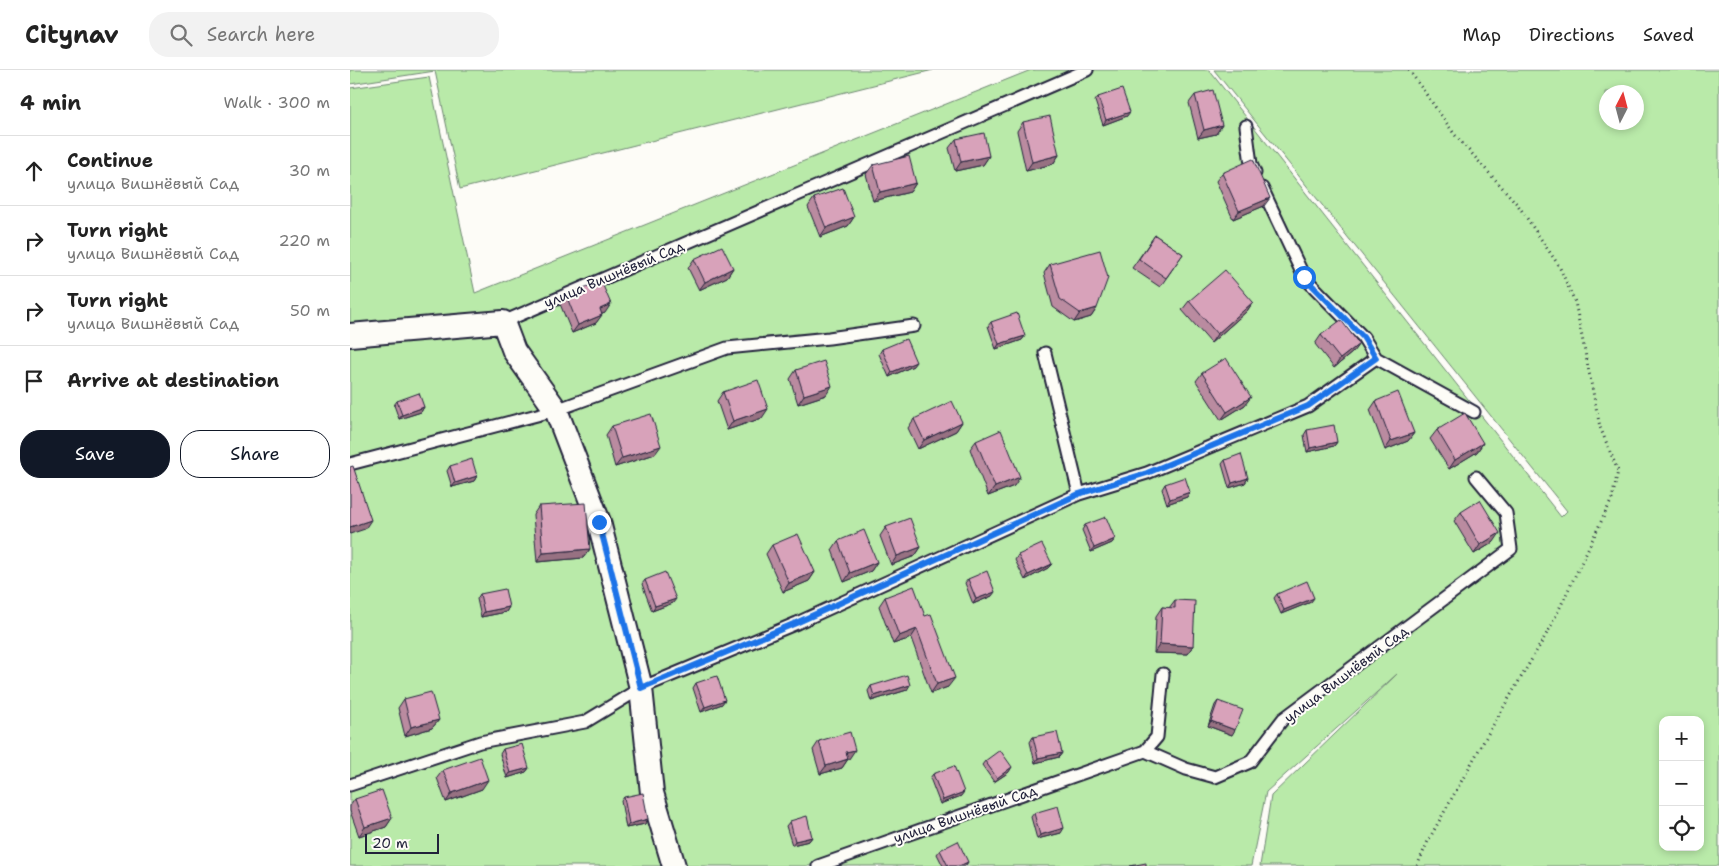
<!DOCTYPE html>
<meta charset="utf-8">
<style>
body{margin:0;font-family:"Shantell Sans",sans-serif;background:#f2f2f2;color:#222}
.controls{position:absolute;right:15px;bottom:15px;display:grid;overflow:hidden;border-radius:10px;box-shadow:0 2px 8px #0003}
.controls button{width:45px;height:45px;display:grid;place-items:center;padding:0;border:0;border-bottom:1px solid #e0e0e0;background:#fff;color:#222;font:25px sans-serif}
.compass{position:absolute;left:1249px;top:15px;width:45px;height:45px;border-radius:50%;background:#fff;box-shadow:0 2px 8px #0003;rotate:6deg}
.scale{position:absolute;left:15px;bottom:12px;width:74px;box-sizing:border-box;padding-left:5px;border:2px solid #22223b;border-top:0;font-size:14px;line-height:18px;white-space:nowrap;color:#22223b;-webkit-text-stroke:4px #fdfcf7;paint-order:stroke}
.stop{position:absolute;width:15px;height:15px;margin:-11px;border:4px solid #1a73e8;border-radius:50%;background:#fff}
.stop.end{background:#1a73e8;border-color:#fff;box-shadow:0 1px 5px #0008}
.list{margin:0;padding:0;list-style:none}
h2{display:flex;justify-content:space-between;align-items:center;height:65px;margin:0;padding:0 20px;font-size:21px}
h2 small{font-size:16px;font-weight:400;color:#767676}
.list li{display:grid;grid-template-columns:32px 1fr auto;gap:15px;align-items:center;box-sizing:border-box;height:70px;padding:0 20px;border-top:1px solid #e0e0e0}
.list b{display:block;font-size:19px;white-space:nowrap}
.list p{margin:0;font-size:16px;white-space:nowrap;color:#767676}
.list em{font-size:16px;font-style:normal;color:#767676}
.actions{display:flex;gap:10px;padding:15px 20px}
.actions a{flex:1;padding:11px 0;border:1px solid #111827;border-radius:20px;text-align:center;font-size:18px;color:#111827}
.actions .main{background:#111827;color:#fff}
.icon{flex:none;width:28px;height:28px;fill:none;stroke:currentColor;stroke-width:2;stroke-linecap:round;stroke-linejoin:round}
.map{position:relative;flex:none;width:1369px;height:796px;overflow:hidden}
header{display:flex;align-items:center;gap:30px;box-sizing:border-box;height:70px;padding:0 25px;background:#fff;border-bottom:1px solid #e0e0e0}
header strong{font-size:24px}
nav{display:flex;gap:28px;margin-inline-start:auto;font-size:18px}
.search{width:350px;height:45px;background:#f2f2f2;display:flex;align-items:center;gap:12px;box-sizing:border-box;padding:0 18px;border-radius:20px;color:#767676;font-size:19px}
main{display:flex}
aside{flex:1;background:#fff}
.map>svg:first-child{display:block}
.green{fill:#b9eaa9;stroke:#6e8672;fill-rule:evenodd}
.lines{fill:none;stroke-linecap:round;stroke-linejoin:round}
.service-casing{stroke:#22223b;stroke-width:15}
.minor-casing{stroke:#22223b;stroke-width:26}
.path{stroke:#22223b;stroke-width:3;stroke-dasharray:1 4;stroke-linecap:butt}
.service{stroke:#fdfcf7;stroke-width:11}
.minor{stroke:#fdfcf7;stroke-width:22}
.wall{fill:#ba8ba0;stroke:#22223b}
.shaded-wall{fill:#977182;stroke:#22223b}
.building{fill:#d8a2ba;stroke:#22223b}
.route{stroke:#1a73e8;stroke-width:6}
.labels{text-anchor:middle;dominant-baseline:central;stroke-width:4;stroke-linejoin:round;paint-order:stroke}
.street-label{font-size:14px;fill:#22223b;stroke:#fdfcf7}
</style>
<header>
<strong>Citynav</strong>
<div class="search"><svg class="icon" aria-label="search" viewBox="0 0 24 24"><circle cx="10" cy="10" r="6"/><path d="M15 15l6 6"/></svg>Search here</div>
<nav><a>Map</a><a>Directions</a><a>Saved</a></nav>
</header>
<main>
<aside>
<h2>4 min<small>Walk · 300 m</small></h2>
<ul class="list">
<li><svg class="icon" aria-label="ahead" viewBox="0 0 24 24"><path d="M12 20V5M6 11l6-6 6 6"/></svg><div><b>Continue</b><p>улица Вишнёвый Сад</p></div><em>30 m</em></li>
<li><svg class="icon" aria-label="right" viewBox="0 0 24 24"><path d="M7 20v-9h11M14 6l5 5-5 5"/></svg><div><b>Turn right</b><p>улица Вишнёвый Сад</p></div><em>220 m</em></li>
<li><svg class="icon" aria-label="right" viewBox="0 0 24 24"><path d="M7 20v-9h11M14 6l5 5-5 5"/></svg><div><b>Turn right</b><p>улица Вишнёвый Сад</p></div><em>50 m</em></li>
<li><svg class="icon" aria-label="arrive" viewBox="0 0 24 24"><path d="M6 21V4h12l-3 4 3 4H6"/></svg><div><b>Arrive at destination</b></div></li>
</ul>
<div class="actions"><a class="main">Save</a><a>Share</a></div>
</aside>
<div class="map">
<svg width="1369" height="796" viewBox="0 0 1369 796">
<rect width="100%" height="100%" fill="#fdfcf7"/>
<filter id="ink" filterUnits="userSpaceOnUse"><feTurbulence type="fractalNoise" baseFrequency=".02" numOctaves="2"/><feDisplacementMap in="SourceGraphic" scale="10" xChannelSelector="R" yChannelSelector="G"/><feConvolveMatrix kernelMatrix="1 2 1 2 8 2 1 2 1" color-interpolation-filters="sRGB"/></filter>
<g filter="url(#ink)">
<path class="green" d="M0,0H583L110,119L85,1L0,14Z
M681,0H859L1211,447L1217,441L864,0H1369V796H910L921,726L1047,604L916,722L901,796H0V18L79,7L125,223ZM1256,22H1286V52H1256ZM1313,650H1350V777H1313Z"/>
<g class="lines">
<g class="service-casing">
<path id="service" d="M896,56L901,94L905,103
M153,252L737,0
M695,283L729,424
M1026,288L1124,342
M0,394L206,340L377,278L479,268L564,256
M795,681L807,667L813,604
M0,715L130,672L235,652L291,618L447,553L729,424L797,403L958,336L1026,288L1013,267L954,207L912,118
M468,796L795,681L836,699L865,707L900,692L933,649L1161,479L1156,443L1126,407"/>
</g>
<g class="minor-casing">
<path id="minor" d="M0,265L153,252L164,281L206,340L249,452L291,618L302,723L324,796"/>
</g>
<path class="path" d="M1059,0L1105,65L1168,135L1209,196L1225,232L1250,357L1268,401L1262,429L1200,558L1135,669L1078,771L1067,796"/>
<use href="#service" class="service"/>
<use href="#minor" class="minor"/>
</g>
<path class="wall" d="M845,25L872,55L866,64L848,68L839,33Z
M748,27L777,46L753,55L745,31Z
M673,52L709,85L703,94L676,101L667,61Z
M606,69L639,86L633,95L605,101L599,78Z
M523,95L566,113L560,122L523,131L516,104Z
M872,103L914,136L883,149L866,111Z
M464,128L504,147L498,156L470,167L458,137Z
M805,165L833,184L810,217L782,198Z
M344,189L383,198L377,207L349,220L338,198Z
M700,194L747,238L741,247L724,252L703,237L694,203Z
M216,225L255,243L252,244L246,253L222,263L210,234Z
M839,231L903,232L897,241L861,273L832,240Z
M641,252L675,266L672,270L646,279L638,256Z
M971,265L1003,282L984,298L965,274Z
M532,279L563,296L539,307L529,284Z
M446,300L476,325L448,334L440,309Z
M852,303L895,335L871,350L846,311Z
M373,322L412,348L377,360L367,331Z
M47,331L74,337L71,342L49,349L44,335Z
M1026,331L1064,363L1058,371L1035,380L1020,340Z
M564,349L612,352L606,361L568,379L558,358Z
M262,356L305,384L265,397L256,365Z
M957,360L987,372L984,376L957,382L954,365Z
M1087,360L1133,373L1127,382L1099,399L1080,369Z
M626,371L664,416L638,426L620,379Z
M875,390L898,408L895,413L879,418L872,394Z
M100,396L127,406L124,411L102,417L97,401Z
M815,414L840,422L837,427L817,434L812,419Z
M189,436L240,479L233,488L187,492L183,445Z
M1111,442L1144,472L1124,484L1104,451Z
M735,455L765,469L762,473L741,482L732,460Z
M536,457L571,477L565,486L541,495L530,466Z
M488,471L527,492L521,501L494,512L482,480Z
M422,475L465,502L459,511L433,522L416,484Z
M668,485L702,494L698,498L675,510L665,490Z
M618,509L642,526L623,534L615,513Z
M295,510L323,533L302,541L292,514Z
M130,524L159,537L156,542L131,547L127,529Z
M927,524L961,532L931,544L924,528Z
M535,527L575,546L598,617L581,623L561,568L543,574L529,536Z
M825,530L843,576L837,584L804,583L806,546L812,537L819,538Z
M346,613L372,634L351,642L343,618Z
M521,616L557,620L521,631L518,621Z
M54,629L89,650L82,658L55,666L48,638Z
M868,631L882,665L858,656L865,635Z
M683,667L712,683L709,687L685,693L680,672Z
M469,671L499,689H498L492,698L470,704L463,680Z
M153,679L179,698L176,702L157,708L150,684Z
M635,691L659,702L644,712L632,695Z
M93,700L132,719L96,732L87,708Z
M583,704L611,726L590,734L580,708Z
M274,727L295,754L276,758L271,731Z
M5,729L42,748L36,757L9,766L0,741V736Z
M684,743L711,763L687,769L681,747Z
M440,751L462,767L459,771L442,775L436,756Z
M590,780L618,792L615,796H593L587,784Z"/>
<path class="shaded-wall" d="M780,42L777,46L753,55L756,50Z
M872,55L866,64L848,68L854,60Z
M709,85L703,94L676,101L682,92Z
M639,86L633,95L605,101L611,92Z
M566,113L560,122L523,131L530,122Z
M920,128L914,136L883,149L889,141Z
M504,147L498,156L470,167L476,158Z
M383,198L377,207L349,220L355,212Z
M903,232L897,241L861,273L867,264Z
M261,234L255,243L244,247L250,239Z
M747,238L741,247L724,252L730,243Z
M252,245L246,253L222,263L228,255Z
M675,266L672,270L646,279L649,274Z
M1009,274L1003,282L984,298L990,289Z
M566,292L563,296L539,307L542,302Z
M482,316L476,325L448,334L454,325Z
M901,327L895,335L871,350L877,342Z
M74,337L71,342L49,349L52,345Z
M418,339L412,348L377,360L383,351Z
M612,352L606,361L568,379L574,370Z
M1064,363L1058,371L1035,380L1041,371Z
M987,372L984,376L957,382L960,378Z
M1133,373L1127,382L1099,399L1105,390Z
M311,376L305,384L265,397L272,388Z
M127,406L124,411L102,417L105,413Z
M670,407L664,416L638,426L645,417Z
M898,408L895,413L879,418L882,413Z
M840,422L837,427L817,434L820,429Z
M21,450L15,459L0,464V457Z
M1150,463L1144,472L1124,484L1130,475Z
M765,469L762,473L741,482L744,478Z
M571,477L565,486L541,495L547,486Z
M240,479L233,488L187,492L193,483Z
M527,492L521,501L494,512L500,503Z
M702,494L698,498L675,510L678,505Z
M465,502L459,511L433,522L439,513Z
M645,522L642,526L623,534L626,529Z
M964,528L961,532L931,544L934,540Z
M326,529L323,533L302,541L305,536Z
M159,537L156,542L131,547L134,542Z
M567,559L561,568L543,574L549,566Z
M810,574L843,576L837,584L804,583Z
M605,608L598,617L581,623L587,614Z
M560,615L557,620L521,631L524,626Z
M375,630L372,634L351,642L355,637Z
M89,650L82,658L55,666L61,657Z
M861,651L885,660L882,665L858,656Z
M505,680L499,689L490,691L496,682Z
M712,683L709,687L685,693L688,688Z
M498,689L492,698L470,704L476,696Z
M662,697L659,702L644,712L647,708Z
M179,698L176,702L157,708L160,703Z
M138,710L132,719L96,732L102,723Z
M614,722L611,726L590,734L593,730Z
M42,748L36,757L9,766L15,757Z
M298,749L295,754L276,758L279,754Z
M714,758L711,763L687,769L690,765Z
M462,767L459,771L442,775L445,771Z
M618,792L615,796H609Z"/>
<path class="building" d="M772,19L780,42L756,50L748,27Z
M863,20L872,55L854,60L845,25Z
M700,46L709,85L682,92L673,52Z
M634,63L639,86L611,92L606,69Z
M559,86L566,113L530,122L523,95Z
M903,89L920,128L889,141L872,103Z
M493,118L504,147L476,158L464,128Z
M805,165L833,184L816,208L789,189Z
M372,176L383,198L355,212L344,189Z
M750,180L758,208L747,238L730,243L710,229L700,194Z
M875,200L903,232L867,264L839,231Z
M251,211L261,234L250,239L252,245L228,255L216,225Z
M667,243L675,266L649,274L641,252Z
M991,250L1009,274L990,289L971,265Z
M556,269L566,292L542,302L532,279Z
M876,288L901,327L877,342L852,303Z
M474,291L482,316L454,325L446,300Z
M408,310L418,339L383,351L373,322Z
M1048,322L1064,363L1041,371L1026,331Z
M69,323L74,337L52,345L47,331Z
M602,331L612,352L574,370L564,349Z
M1115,343L1133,373L1105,390L1087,360Z
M301,344L311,376L272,388L262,356Z
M984,355L987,372L960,378L957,360Z
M651,360L670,407L645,417L626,371Z
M891,384L898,408L882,413L875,390Z
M122,389L127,406L105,413L100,396Z
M3,396L21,450L0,457V397Z
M835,407L840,422L820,429L815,414Z
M1130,430L1150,463L1130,475L1111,442Z
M236,433L240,479L193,483L189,436Z
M756,447L765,469L744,478L735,455Z
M560,448L571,477L547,486L536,457Z
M514,460L527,492L500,503L488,471Z
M448,464L465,502L439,513L422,475Z
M692,474L702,494L678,505L668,485Z
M637,501L645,522L626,529L618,509Z
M315,502L326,529L305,536L295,510Z
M957,511L964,528L934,540L927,524Z
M564,516L575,546L581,544L605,608L587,614L567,559L549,566L535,527Z
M155,519L159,537L134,542L130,524Z
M825,530L845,531L843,576L810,574L812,537L825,538Z
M557,605L560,615L524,626L521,616Z
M367,606L375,630L355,637L346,613Z
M81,622L89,650L61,657L54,629Z
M868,631L893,640L885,660L861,651Z
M500,662L505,680L496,682L498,689L476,696L469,671Z
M707,662L712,683L688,688L683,667Z
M172,674L179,698L160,703L153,679Z
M650,680L662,697L647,708L635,691Z
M130,687L138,710L102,723L93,700Z
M604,696L614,722L593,730L583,704Z
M32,720L42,748L15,757L5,729Z
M293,723L298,749L279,754L274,727Z
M708,736L714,758L690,765L684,743Z
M457,746L462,767L445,771L440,751Z
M608,771L618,792L609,796H598L590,780Z
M796,793V796H780Z"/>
</g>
<g class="lines" filter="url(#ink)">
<path class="route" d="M249,452L291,618L446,553L729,424L797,403L958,336L1026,288L1013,267L954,207"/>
</g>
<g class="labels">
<g class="street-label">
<text transform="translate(264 204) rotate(-23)">улица Вишнёвый Сад</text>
<text transform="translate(996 604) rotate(-37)">улица Вишнёвый Сад</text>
<text transform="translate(615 744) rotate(-19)">улица Вишнёвый Сад</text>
</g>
</g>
</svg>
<div class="controls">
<button>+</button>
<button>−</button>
<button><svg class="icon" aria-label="locate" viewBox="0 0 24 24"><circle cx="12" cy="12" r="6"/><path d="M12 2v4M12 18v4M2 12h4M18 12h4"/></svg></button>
</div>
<svg class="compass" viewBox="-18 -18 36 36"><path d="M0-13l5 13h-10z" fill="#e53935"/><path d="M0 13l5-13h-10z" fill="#767676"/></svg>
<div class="scale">20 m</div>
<div class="stop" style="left:954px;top:207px"></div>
<div class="stop end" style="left:249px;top:452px"></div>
</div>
</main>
